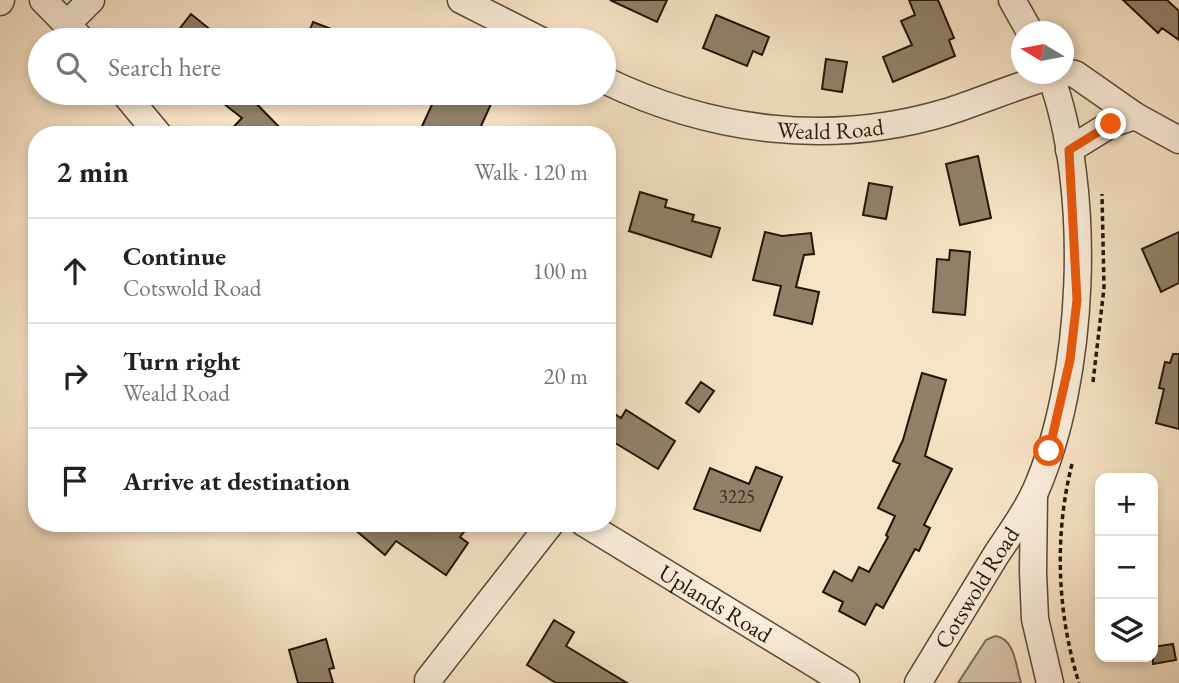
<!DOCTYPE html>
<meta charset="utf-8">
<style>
body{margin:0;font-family:"EB Garamond",serif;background:#f6f6f6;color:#222}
.controls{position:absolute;right:21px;bottom:21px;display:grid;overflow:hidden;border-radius:14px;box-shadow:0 4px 10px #0003}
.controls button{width:63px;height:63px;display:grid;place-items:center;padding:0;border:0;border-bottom:2px solid #e0e0e0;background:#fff;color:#222;font:35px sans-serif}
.compass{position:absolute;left:1011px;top:21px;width:63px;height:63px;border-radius:50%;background:#fff;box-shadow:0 4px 10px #0003;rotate:280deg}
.stop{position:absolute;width:21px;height:21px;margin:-16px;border:5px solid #ea580c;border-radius:50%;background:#fff}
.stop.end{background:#ea580c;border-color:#fff;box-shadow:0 2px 7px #0008}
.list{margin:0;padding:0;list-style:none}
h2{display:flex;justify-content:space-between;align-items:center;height:91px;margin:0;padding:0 28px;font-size:30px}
h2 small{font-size:23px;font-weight:400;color:#767676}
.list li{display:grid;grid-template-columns:46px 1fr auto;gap:21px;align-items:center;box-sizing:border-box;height:105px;padding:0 28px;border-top:2px solid #e0e0e0}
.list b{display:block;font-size:26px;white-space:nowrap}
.list p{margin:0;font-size:23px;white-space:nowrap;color:#767676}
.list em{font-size:23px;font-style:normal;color:#767676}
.icon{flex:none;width:38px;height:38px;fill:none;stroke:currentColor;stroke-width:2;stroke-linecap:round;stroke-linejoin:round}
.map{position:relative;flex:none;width:1179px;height:683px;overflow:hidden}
.search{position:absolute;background:#fff;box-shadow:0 4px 10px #0003;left:28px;top:28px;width:588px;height:77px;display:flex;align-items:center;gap:18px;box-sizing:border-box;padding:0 24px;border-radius:38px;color:#767676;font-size:26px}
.panel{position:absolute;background:#fff;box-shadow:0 4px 10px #0003;left:28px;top:126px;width:588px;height:406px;border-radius:28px}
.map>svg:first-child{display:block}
.green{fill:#d3c1a5;stroke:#7b6b55;stroke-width:2}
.building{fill:#918169;stroke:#231505;stroke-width:2}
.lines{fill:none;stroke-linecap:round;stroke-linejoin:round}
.minor-casing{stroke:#584935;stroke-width:29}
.path{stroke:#231505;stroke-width:3.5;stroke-dasharray:5 3.5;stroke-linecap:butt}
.minor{stroke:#faedda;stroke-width:26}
.route{stroke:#ea580c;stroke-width:9}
.labels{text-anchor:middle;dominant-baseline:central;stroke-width:6;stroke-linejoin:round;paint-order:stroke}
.number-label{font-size:19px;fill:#3e301e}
.street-label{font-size:23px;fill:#231505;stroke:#faedda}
</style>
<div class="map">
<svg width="1179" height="683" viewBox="0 0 1179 683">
<rect width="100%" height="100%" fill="#f7e4c6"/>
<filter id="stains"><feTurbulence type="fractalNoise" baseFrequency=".00286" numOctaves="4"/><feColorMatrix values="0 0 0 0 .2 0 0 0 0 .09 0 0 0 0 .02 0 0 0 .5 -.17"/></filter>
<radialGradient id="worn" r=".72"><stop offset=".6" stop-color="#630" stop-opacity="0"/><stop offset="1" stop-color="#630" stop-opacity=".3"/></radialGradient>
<path class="green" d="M995,636C1015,638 1016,667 1021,683H958L986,640Z"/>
<path class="building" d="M610,0H667L657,22Z
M909,0H938L954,38L949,40L955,56L893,82L883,57L912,45L901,21L915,15Z
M1123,0H1167L1179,11V40L1162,28L1158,33Z
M191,14L223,40H171Z
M716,15L769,37L762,55L753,51L747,66L703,48Z
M313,22L357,39V40H306Z
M826,59L847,62L842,92L822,89Z
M210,93H246L287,135H226L242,118Z
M448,93H467L491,104L477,135H418L435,98L443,102Z
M978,156L991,218L960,225L946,164Z
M869,183L892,187L886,219L863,215Z
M640,192L667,200L665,207L694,215L692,221L720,228L711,257L629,231Z
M765,232L782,236L811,233L814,254L804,255L796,287L819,292L812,324L774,315L781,286L753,280Z
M1179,232V283L1161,292L1142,249Z
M950,250L970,252L965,315L933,312L937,259L949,260Z
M1173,354H1179V429L1156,423L1164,389L1159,388L1165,362L1170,363Z
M922,373L946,380L925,456L952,469L924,525L930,528L919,551L915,549L883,608L876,604L865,625L839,611L843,602L823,592L834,571L852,581L859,567L869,572L888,537L886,535L895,516L878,508L900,464L893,461L903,440Z
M701,382L714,391L699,412L686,403Z
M607,409L621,418L626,410L675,441L658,469L607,438Z
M756,467L782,477L760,531L694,509L710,468L749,484Z
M347,523H452L464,532L460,537L468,543L446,575L396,541L385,555Z
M554,620L574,632L566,646L627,683H556L527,665Z
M326,639L334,668L329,669L333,683H298L289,650Z
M1173,644L1176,660L1153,664V647Z"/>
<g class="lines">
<g class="minor-casing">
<g id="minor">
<path d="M43,0L82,40"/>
<path d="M461,0L540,40"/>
<path d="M1012,0L1030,32"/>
<path d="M0,2L1,0"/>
<path d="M68,23L91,0"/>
<path d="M1064,72L1075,74L1135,116L1179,140"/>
<path id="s1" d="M604,80C712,132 830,147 947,112C984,100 1020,84 1058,74"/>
<path d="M124,93L159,135"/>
<path d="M1069,150L1111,124L1135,116"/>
<path d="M1034,494L1033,572L1035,619L1050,683"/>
<path id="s2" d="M584,523L846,683"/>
<path d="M428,680L551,523"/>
<path id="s3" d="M918,683C944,640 970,598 996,555C1009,535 1025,514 1035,492C1085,379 1093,189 1050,74"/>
</g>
</g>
<path class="path" d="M1093,382L1104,288L1102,194
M1072,464C1054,535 1057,613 1079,683"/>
<use href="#minor" class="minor"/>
</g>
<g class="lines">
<path class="route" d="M1049,451L1070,360L1077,300L1069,150L1111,124"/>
</g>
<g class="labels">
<g class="number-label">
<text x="737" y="496">3225</text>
</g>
<g class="street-label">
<text stroke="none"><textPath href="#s1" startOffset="234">Weald Road</textPath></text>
<text stroke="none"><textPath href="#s3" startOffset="112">Cotswold Road</textPath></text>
<text stroke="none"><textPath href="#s2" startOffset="154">Uplands Road</textPath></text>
</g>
</g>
<rect width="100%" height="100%" filter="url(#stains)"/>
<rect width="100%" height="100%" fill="url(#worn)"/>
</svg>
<div class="controls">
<button>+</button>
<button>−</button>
<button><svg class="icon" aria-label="layers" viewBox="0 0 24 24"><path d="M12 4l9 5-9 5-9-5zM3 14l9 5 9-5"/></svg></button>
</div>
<svg class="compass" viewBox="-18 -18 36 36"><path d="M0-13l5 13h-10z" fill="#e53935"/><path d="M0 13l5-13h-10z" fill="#767676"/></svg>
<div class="stop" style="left:1049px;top:451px"></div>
<div class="stop end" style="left:1111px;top:124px"></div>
<div class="search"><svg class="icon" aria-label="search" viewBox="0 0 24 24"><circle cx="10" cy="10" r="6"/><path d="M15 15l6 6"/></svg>Search here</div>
<section class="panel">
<h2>2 min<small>Walk · 120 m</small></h2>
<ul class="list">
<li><svg class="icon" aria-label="ahead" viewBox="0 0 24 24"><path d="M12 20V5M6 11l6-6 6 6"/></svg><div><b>Continue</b><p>Cotswold Road</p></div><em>100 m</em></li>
<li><svg class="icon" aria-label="right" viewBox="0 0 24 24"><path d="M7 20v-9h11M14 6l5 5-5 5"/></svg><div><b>Turn right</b><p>Weald Road</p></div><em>20 m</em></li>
<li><svg class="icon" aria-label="arrive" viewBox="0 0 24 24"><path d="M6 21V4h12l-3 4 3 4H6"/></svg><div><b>Arrive at destination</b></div></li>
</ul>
</section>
</div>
